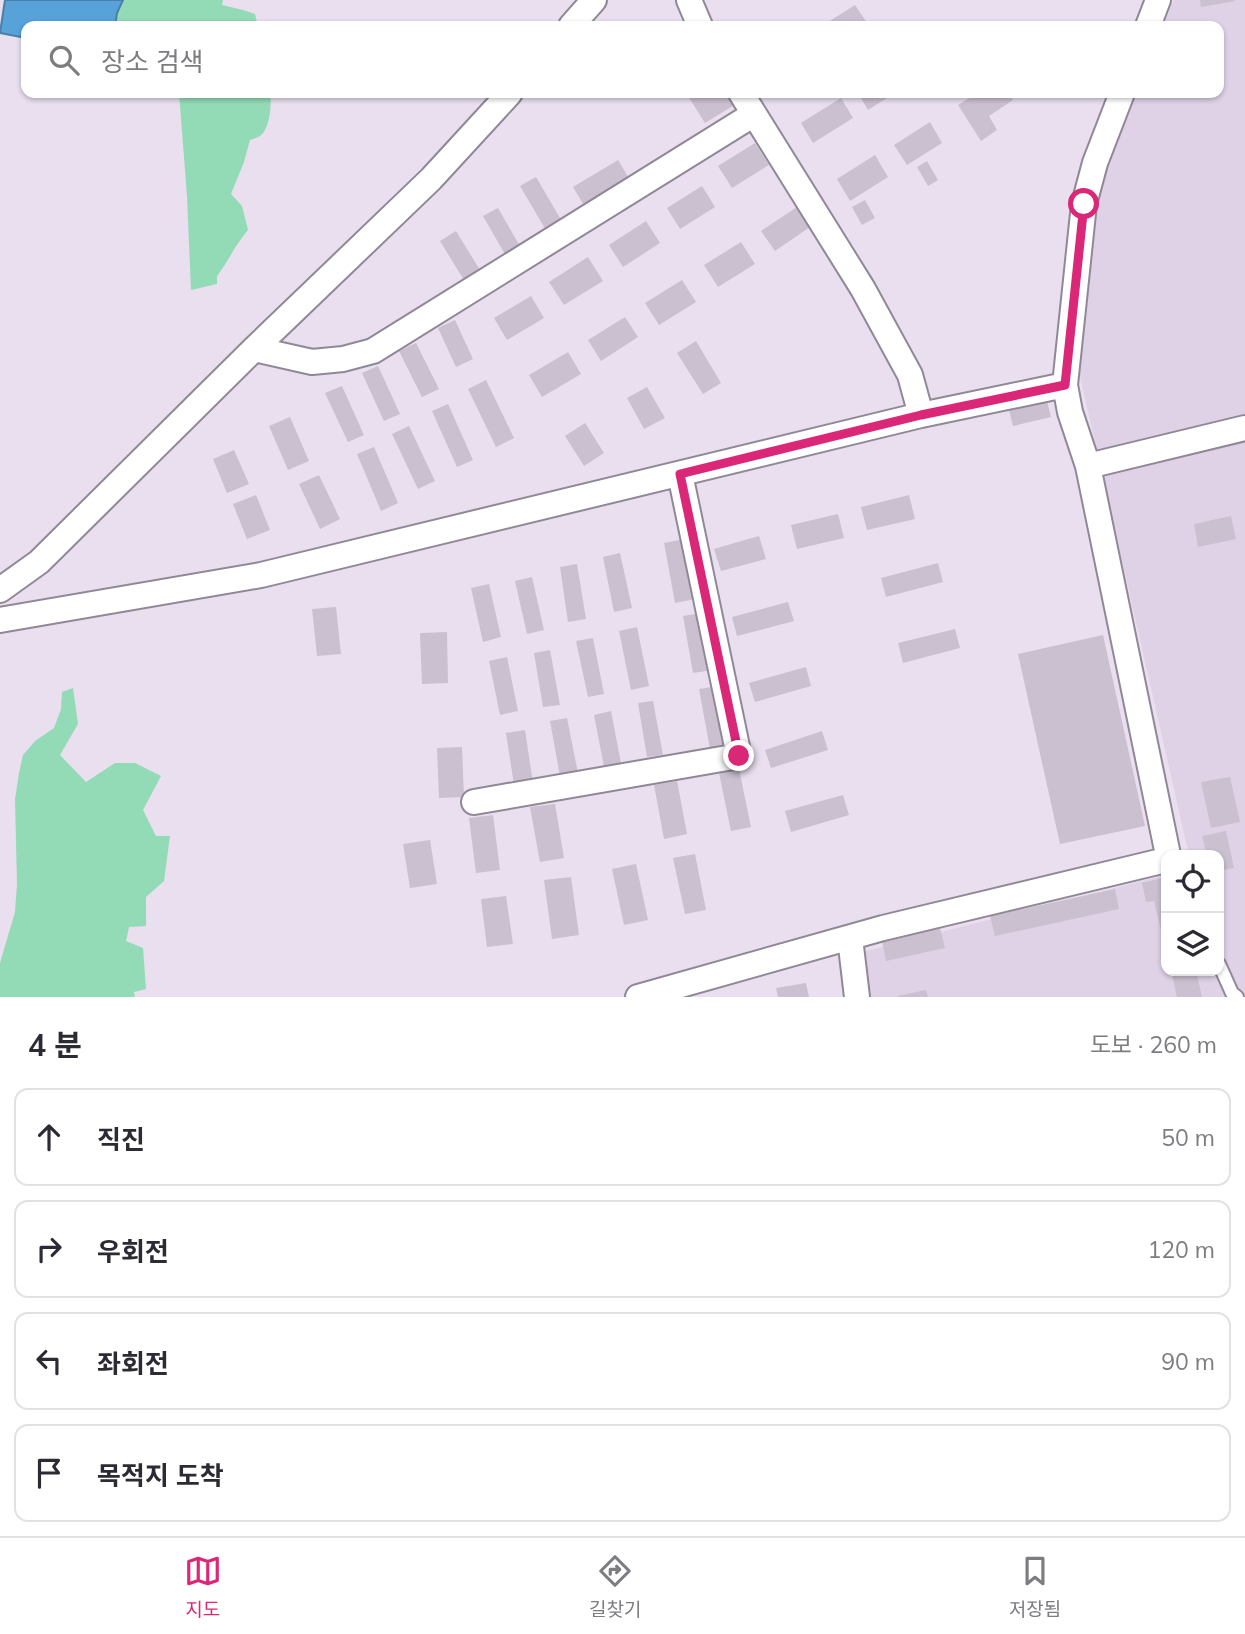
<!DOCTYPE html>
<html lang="ko">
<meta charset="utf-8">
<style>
body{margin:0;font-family:Mulish,"Noto Sans KR",sans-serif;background:#f7f7f7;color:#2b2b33}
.controls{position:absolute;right:21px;bottom:21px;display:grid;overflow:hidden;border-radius:14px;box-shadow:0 2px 5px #0004}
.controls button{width:63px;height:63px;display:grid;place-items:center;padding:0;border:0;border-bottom:2px solid #e1e1e2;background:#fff;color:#2b2b33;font:35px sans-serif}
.stop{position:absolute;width:21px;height:21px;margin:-16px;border:5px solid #db2777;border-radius:50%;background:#fff}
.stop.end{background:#db2777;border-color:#fff;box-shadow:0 2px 7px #0008}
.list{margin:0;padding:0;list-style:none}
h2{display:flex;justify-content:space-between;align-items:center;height:91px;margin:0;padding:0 28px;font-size:30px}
h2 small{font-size:23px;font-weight:400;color:#7c7c81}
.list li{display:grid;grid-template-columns:46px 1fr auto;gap:21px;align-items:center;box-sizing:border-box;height:98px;margin:0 14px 14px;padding:0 14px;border:2px solid #e1e1e2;border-radius:14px}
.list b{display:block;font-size:26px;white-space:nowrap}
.list em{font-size:23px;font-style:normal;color:#7c7c81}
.icon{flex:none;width:38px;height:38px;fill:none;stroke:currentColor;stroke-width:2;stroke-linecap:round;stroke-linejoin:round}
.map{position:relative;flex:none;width:1245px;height:997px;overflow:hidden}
.search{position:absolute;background:#fff;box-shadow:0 2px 5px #0004;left:21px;right:21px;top:21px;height:77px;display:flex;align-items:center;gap:18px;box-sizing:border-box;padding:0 24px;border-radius:14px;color:#7c7c81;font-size:26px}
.sheet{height:539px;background:#fff}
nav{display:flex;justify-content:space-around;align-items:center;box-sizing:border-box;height:98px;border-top:2px solid #e1e1e2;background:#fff;font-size:19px;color:#7c7c81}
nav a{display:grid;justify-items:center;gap:4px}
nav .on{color:#db2777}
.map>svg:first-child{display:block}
.built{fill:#dfd2e7}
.green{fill:#93dbb6}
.water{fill:#56a2d9;stroke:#4b7fa8;stroke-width:2}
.building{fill:#cac0d0}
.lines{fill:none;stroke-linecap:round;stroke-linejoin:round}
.service-casing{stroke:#918897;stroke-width:16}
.minor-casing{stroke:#918897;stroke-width:28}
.service{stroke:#fff;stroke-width:12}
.minor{stroke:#fff;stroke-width:24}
.route{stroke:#db2777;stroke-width:9}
</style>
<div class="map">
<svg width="1245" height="997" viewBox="0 0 1245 997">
<rect width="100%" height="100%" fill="#e9dfef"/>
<path class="built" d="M1174,0H1245V997H867L862,952L1166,875V971H1219V855H1189L1074,350L1095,196L1137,93H1219V26H1163Z"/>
<path class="green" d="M123,0H223L222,5L243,10L255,14L258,26H115L117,13Z
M179,93H270C272,103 270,129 260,136C257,138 253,139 250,140L244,162L231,194L242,206L248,230C234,246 229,261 217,276V284L191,290L187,196Z
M73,688L78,724L60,755L86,782L115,763H135L161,776L143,810L156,836H170L164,881L146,897V926L129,927L126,941L143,948L146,989L134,992L135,997H0V963L15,912L17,884L15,799L19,773L23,755L35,741L54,728L61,709L62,692Z"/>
<path class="water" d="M5,0H123L117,13L115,26H26V38L0,33Z"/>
<path class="building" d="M1200,0H1234L1235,1L1201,7Z
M855,5L869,26H822Z
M686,93H729L736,104L705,123Z
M858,93H895L868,110Z
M978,93H1008L1013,100L989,116L997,130L981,141L958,105Z
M841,98L853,118L813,143L801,123Z
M930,122L942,143L907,165L894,145Z
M755,143L769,165L732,188L718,166Z
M875,155L888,177L850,201L837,179Z
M618,160L630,180L585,207L573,187Z
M927,161L938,180L928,186L917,167Z
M536,177L563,223L547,232L520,186Z
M702,186L715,207L680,229L667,208Z
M865,200L875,218L862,225L852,207Z
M797,207L810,227L775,251L761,231Z
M498,208L521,248L506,256L483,216Z
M646,221L660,243L623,267L609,245Z
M456,231L483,275L467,285L440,241Z
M741,242L755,264L718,287L704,265Z
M588,257L603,281L564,305L549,282Z
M682,280L696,302L659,325L645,303Z
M531,296L544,318L507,340L494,318Z
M625,317L638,337L601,361L588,340Z
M455,320L473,359L456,367L438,328Z
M696,341L721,383L703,394L677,353Z
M416,343L439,389L422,397L399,351Z
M568,352L581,374L542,397L529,375Z
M378,366L400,414L384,421L362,373Z
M486,380L514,438L496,447L468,389Z
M342,386L364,435L348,442L325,393Z
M647,387L665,418L644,429L627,398Z
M1046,397L1051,417L1013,426L1008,406Z
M448,404L473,460L457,467L432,411Z
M290,417L309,461L288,470L269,426Z
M585,423L604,453L584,466L565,436Z
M409,426L435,481L418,489L392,434Z
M374,447L398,503L381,511L357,454Z
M234,450L249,484L227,493L213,459Z
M319,475L340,519L320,529L299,484Z
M256,495L270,530L247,539L233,504Z
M909,495L915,519L867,530L861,507Z
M838,514L844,538L797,549L791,525Z
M1231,516L1236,539L1198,547L1194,524Z
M759,536L766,559L721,571L714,549Z
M685,539L696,599L675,603L664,543Z
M620,553L632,608L614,612L603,557Z
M938,563L943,582L886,597L881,578Z
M577,564L586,619L568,622L560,567Z
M532,577L544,630L527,634L515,581Z
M489,584L501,637L483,642L471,588Z
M788,602L794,621L737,636L732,617Z
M336,607L341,654L317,656L312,609Z
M702,613L712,670L693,673L683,616Z
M637,627L649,686L631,690L619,631Z
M955,629L960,648L903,663L898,643Z
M447,632L448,683L422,684L420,633Z
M1103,635L1145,826L1060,844L1018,654Z
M593,638L604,694L588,697L576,641Z
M550,650L560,705L543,707L534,653Z
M507,657L518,711L500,715L489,661Z
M806,667L811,686L755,702L749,683Z
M718,686L728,745L710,749L699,689Z
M653,701L663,755L647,757L638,703Z
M611,711L621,763L604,767L594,715Z
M567,718L578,773L560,776L550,721Z
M525,730L533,783L514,785L506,733Z
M822,731L828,750L771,768L765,750Z
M462,747L464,797L439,798L437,748Z
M739,769L751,827L731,831L719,773Z
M1230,777L1240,822L1211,828L1201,782Z
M677,781L687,834L664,839L654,785Z
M843,795L849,815L791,832L785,811Z
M555,804L564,858L540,862L530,807Z
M493,815L500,870L476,873L469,818Z
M1226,831L1234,868L1219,871V855H1207L1202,836Z
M430,840L437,884L410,888L403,844Z
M695,854L706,910L685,914L673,858Z
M636,864L648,920L624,925L612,869Z
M571,877L579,935L552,939L544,880Z
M1166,877V947H1165L1154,901L1146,902L1142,883Z
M1115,889L1119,909L995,936L990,916Z
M506,896L513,944L487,947L481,899Z
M940,928L945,948L886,961L882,941Z
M1171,971H1196L1202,997H1177Z
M806,983L809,997H778L776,988Z
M926,990L928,997H898L897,996Z"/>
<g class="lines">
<g class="service-casing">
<path id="service" d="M1219,964L1232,993L1237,997"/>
</g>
<g class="minor-casing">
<path id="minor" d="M689,0L700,26
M571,26L594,0
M1148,26L1158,0
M741,93L863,289L910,375L921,415
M1122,93L1095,163L1084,204L1065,385L1070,412L1088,466L1168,855
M254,349L312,362L343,359L373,351L754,114
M1088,466L1245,428
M0,590L39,562L254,349L431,179L510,93
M0,620L261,575L921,415L1065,385
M474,802L739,756L680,474
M850,938L857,997
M638,997L883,928L1166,860"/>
</g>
<use href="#service" class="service"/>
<use href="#minor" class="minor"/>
</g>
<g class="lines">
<path class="route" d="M739,756L680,474L921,415L1065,385L1084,204"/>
</g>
</svg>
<div class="controls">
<button><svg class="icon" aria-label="locate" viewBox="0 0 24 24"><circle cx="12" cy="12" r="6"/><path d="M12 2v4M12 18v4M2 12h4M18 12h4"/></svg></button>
<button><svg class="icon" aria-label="layers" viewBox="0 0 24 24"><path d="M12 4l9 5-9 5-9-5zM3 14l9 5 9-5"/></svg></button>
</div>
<div class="stop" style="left:1084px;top:204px"></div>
<div class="stop end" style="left:739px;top:756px"></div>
<div class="search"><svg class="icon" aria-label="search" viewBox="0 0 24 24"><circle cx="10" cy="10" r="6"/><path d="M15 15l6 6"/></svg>장소 검색</div>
</div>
<section class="sheet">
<h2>4 분<small>도보 · 260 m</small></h2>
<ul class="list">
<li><svg class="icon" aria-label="ahead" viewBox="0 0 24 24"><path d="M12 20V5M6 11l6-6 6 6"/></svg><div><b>직진</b></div><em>50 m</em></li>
<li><svg class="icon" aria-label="right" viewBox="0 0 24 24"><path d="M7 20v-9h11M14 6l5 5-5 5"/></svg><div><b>우회전</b></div><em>120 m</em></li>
<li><svg class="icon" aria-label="left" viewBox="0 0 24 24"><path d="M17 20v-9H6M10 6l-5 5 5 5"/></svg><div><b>좌회전</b></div><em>90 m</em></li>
<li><svg class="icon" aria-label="arrive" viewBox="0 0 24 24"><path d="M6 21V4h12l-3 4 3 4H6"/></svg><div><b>목적지 도착</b></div></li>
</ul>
</section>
<nav>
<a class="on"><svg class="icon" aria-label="map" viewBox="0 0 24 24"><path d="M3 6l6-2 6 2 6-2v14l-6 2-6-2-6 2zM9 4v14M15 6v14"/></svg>지도</a>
<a><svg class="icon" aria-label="directions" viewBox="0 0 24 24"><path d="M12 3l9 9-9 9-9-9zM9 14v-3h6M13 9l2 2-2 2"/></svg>길찾기</a>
<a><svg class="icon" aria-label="saved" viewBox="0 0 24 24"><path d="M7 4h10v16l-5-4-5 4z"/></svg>저장됨</a>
</nav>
